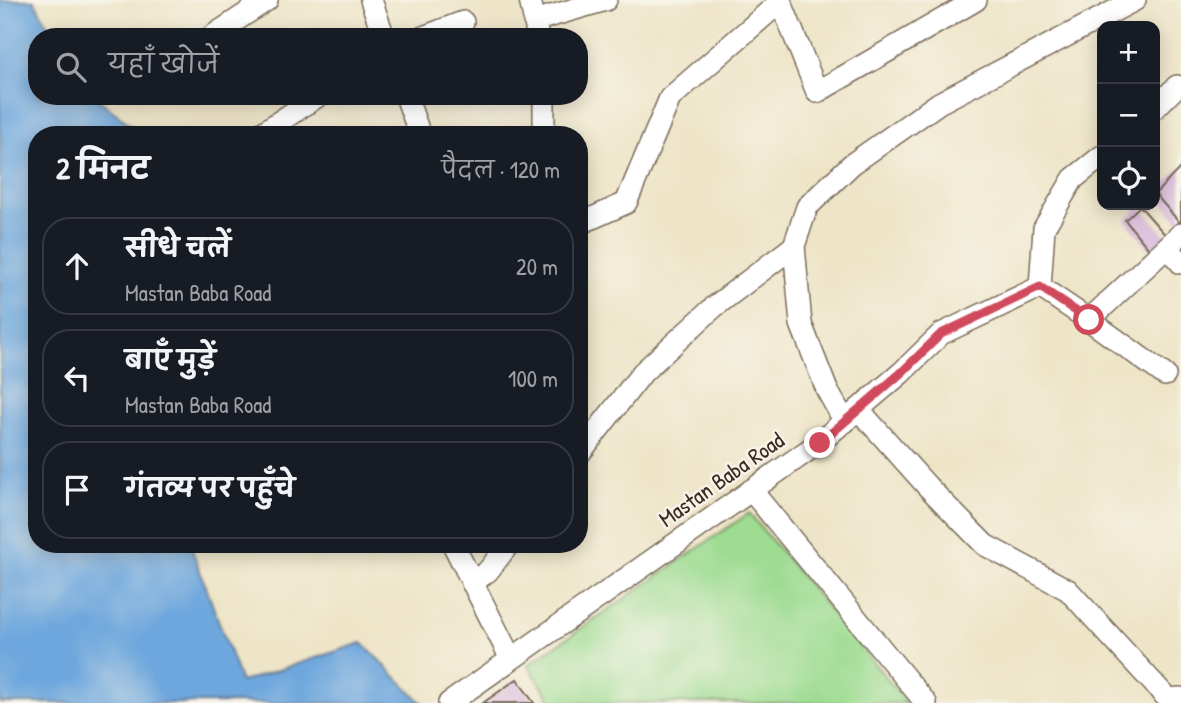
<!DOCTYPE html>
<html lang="hi">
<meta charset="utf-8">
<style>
body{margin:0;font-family:"Patrick Hand","Playpen Sans Deva",sans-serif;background:#242831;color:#f1f3f6}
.controls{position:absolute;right:21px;top:21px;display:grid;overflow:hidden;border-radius:14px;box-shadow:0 4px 18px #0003}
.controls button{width:63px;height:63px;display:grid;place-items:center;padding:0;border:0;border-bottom:2px solid #363941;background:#171b24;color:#f1f3f6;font:35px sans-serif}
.stop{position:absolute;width:21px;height:21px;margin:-16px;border:5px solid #d1495b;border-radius:50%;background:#fff}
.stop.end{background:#d1495b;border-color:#fff;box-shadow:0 2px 7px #0008}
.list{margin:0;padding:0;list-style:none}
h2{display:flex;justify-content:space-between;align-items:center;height:91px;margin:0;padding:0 28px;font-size:30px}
h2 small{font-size:23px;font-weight:400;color:#9ea1a6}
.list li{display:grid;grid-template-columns:46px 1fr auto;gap:21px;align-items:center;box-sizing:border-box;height:98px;margin:0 14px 14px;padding:0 14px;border:2px solid #363941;border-radius:28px}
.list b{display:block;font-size:26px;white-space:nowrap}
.list p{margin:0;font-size:23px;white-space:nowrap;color:#9ea1a6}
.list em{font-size:23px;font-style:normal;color:#9ea1a6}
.icon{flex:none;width:38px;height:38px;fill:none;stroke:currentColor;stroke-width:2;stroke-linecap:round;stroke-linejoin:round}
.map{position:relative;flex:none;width:1181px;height:703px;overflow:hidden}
.search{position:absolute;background:#171b24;box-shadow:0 4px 18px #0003;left:28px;top:28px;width:560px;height:77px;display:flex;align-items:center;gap:18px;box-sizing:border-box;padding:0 24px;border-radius:28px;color:#9ea1a6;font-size:26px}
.panel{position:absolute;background:#171b24;box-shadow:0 4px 18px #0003;left:28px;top:126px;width:560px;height:427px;border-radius:28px}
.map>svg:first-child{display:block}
.green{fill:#9ddc91;stroke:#6c8358;stroke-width:2}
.water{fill:#6ea7dd;stroke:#54687e;stroke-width:2}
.building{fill:#d7b5da}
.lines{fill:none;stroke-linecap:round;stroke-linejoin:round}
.street-casing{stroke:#7a6b5a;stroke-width:24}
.street{stroke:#fff;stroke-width:21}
.route{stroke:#d1495b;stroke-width:9}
.labels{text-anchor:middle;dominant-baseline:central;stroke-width:5;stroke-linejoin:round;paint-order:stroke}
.street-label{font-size:23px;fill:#3b2a1e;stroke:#f7f3e8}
</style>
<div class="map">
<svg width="1181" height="703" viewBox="0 0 1181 703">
<rect width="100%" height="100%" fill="#f7f3e8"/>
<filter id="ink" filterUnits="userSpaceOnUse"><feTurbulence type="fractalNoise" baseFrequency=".0143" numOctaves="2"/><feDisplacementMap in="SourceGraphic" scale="14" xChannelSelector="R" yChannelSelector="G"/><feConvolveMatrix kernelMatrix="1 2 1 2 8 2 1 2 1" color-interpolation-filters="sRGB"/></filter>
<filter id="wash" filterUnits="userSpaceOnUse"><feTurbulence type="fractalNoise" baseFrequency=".00686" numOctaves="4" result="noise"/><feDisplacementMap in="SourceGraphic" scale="28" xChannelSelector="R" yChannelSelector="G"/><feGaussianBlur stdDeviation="1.57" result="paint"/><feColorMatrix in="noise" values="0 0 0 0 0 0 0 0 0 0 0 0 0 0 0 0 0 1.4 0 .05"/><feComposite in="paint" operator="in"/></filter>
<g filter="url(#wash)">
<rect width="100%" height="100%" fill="#eee5c8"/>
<path class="green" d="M749,513L907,703H553L528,665Z"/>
<path class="water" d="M0,0H34L54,37H37V96H94L143,135H37V544H190L241,682L362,643L422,703H0Z"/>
<g id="blocks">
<path class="building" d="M1181,167V224L1155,194Z
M1140,206L1168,238L1152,253L1125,220Z
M517,679L534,703H483Z"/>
</g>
</g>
<g filter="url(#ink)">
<use href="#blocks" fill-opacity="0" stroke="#7a6b5a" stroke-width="2"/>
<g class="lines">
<g class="street-casing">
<path id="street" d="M371,0L384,37
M530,0L538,37
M780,0L817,92L976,0
M534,21L606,0
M211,37L267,0
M423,37L463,22
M406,96L420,135
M1155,108L1177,86
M259,135L318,96
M544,135V96
M579,224L626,203L670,98L781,1
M1167,247L1181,263
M1040,287L1044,228L1073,179L1102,156
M1089,320L1165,375
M859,410L928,487L985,545L1068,590L1168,699L1181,698
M845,422L827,390L801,324L794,246L807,207L852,164L939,103L1135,0
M579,454L643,372L714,307L794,246
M751,490L926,703
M453,544L511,659
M472,583L488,571L509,544
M449,703L820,442L901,373L941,334L1040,287L1089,320L1181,234"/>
</g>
<use href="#street" class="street"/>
</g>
</g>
<g class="lines" filter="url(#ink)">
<path class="route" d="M820,443L901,373L941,334L1040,287L1089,320"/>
</g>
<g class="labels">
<g class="street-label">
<text transform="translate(721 479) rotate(-35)">Mastan Baba Road</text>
</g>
</g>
</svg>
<div class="controls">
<button>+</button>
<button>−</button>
<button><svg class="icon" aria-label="locate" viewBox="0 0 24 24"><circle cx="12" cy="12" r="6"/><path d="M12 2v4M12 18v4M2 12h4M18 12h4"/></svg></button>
</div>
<div class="stop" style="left:1089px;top:320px"></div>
<div class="stop end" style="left:820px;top:443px"></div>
<div class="search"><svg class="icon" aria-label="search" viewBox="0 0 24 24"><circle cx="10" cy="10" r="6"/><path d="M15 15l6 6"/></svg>यहाँ खोजें</div>
<section class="panel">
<h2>2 मिनट<small>पैदल · 120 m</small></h2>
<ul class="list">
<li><svg class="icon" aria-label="ahead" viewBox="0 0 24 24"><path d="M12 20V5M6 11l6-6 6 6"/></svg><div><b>सीधे चलें</b><p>Mastan Baba Road</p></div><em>20 m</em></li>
<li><svg class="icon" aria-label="left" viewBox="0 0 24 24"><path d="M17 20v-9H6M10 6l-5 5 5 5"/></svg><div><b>बाएँ मुड़ें</b><p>Mastan Baba Road</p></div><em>100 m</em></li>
<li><svg class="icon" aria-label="arrive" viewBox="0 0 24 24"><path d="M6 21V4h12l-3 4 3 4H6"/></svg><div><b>गंतव्य पर पहुँचे</b></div></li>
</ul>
</section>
</div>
